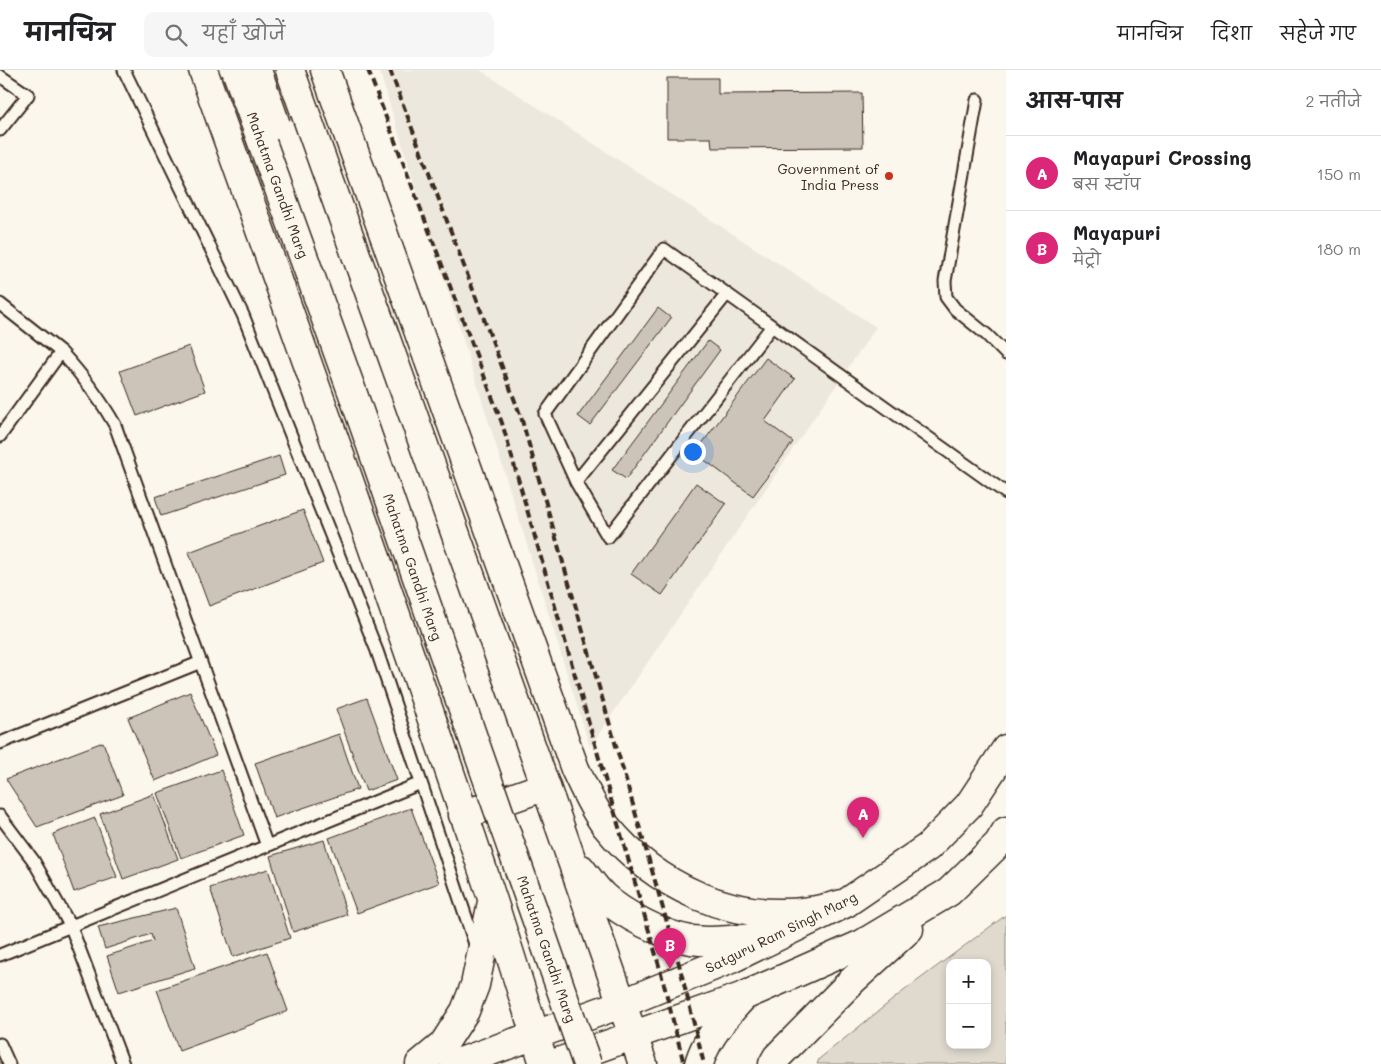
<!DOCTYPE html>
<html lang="hi">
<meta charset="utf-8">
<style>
body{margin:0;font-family:Mali,"Playpen Sans Deva",sans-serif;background:#f6f6f6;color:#202124}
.controls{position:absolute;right:15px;bottom:15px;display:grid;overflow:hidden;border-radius:10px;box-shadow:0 2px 8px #0003}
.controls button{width:45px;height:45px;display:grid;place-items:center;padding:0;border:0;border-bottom:1px solid #e0e0e0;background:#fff;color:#202124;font:25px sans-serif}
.you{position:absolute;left:692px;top:381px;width:18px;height:18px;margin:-12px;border:4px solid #fff;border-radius:50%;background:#1a73e8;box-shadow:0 0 0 8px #1a73e833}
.badge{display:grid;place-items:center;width:32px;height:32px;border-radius:50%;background:#db2777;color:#fff;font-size:16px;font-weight:700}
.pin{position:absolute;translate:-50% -41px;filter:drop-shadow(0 1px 2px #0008)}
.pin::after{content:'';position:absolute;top:26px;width:18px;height:15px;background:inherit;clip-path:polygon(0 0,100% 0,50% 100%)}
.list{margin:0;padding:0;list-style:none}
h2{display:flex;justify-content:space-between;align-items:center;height:65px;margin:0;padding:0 20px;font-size:21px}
h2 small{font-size:16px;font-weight:400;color:#757577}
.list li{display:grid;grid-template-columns:32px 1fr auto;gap:15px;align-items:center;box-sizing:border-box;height:75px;padding:0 20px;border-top:1px solid #e0e0e0}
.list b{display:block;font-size:19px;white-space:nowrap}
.list p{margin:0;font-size:16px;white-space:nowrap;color:#757577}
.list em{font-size:16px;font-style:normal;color:#757577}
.icon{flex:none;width:28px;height:28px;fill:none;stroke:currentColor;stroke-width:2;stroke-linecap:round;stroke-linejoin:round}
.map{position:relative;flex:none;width:1006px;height:994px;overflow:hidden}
header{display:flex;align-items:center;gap:30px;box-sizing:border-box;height:70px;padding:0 25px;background:#fff;border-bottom:1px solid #e0e0e0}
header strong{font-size:24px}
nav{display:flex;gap:28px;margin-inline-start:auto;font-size:18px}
.search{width:350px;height:45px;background:#f6f6f6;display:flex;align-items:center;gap:12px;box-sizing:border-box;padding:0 18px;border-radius:10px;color:#757577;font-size:19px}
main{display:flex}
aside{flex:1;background:#fff}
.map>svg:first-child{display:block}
.built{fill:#ede8dd}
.green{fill:#dfd9ce;stroke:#8d8276;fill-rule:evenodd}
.building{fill:#ccc4b9;stroke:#3b2a1e}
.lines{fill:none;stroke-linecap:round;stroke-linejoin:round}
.lane-casing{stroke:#3b2a1e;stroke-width:15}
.secondary-casing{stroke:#3b2a1e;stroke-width:31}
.lane{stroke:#fbf7ec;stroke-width:11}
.secondary{stroke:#fbf7ec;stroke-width:28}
.rail{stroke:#3b2a1e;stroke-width:4;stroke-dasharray:8 4;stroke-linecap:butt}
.primary-bridge-casing{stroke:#3b2a1e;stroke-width:31;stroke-linecap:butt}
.primary-bridge{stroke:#fbf7ec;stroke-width:28}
.poi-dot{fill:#c8321e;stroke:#fbf7ec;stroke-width:2}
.labels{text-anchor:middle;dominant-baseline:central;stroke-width:5;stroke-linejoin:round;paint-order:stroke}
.poi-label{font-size:14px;fill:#3b2a1e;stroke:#fbf7ec;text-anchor:end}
.street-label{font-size:14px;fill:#3b2a1e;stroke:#fbf7ec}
</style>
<header>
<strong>मानचित्र</strong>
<div class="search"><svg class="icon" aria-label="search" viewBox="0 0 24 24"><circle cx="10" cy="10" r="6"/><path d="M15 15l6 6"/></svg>यहाँ खोजें</div>
<nav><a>मानचित्र</a><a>दिशा</a><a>सहेजे गए</a></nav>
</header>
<main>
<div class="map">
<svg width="1006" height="994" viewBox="0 0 1006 994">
<rect width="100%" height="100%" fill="#fbf7ec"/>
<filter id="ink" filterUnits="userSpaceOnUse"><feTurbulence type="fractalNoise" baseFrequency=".02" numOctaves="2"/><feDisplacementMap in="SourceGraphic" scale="10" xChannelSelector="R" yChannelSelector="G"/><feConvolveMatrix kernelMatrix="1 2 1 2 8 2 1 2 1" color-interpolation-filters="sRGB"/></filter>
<g filter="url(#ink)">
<path class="built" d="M379,0H480L876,257L590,677Z"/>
<path class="green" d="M1006,845V994H817L819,989L901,923ZM950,893H987V975H950Z"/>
<path class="building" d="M667,8H718V24L862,23L863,77L712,78L711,68H667Z
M658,238L671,248L590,355L578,346Z
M708,271L720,280L626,409L612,400Z
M189,276L205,321L137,346L120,301Z
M766,288L795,309L765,351L793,372L753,426L695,383Z
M279,386L285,405L161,446L155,427Z
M696,413L726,434L662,525L631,504Z
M303,440L323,493L209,536L189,482Z
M190,622L216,685L155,711L128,648Z
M367,628L397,710L366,721L336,639Z
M339,664L358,719L274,748L255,693Z
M103,672L123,725L37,757L6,709Z
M221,700L244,765L181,788L157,723Z
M154,724L178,789L123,809L100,744Z
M411,738L439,813L357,843L329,768Z
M95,748L117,807L74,822L53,764Z
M324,770L347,845L293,862L270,786Z
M268,799L290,868L233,887L210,818Z
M176,838L195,898L119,922L107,886L153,871L151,864L105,879L98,857Z
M267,882L288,941L179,981L157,920Z"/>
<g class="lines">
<g class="lane-casing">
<path id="lane" d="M124,0L243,245L377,581L476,877
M0,6L28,25L0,60
M977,30L945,211L946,227L955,239L987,265L1006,284
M727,224L576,412L545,344L664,179L1006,423
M0,234L61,282
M0,366L61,282C82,305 100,328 115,355L267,776
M576,412L608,467L772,256
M0,673L201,592
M0,746L33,790L71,857L123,994
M0,885L421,713
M0,974L9,994"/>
</g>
<g class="secondary-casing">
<path id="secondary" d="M203,0C301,275 400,550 492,828C510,883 527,939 544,994
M290,0L552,734L643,994
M325,0L575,699C584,718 593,739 606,756C655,816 731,852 809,841C821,840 834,836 846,833
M463,745L546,716
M581,799C588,808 595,818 603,826C622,844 664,866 691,870C715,873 740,869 764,867
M420,994L443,975L465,941L475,915L492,832
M455,994L621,934L731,889L846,833L928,777L969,735L1006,679
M553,994L744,926L862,874L949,822L998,774L1006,761
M699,994C705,970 726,945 743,927
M773,994L777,987L853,910L909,859"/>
</g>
<use href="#lane" class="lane"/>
<use href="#secondary" class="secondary"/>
<path class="rail" d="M368,0L502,353L660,899L684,994
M390,0L521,347L679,894L704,994"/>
<g class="primary-bridge-casing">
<path id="primary-bridge" d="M236,0L353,324L587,994
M257,0L276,55"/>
</g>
<use href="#primary-bridge" class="primary-bridge"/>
</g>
</g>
<circle class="poi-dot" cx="889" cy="106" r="5"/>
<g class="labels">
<g class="poi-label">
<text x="879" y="98">Government of<tspan x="879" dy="16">India Press</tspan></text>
</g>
<g class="street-label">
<text transform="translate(278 115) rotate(70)">Mahatma Gandhi Marg</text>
<text transform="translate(413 497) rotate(71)">Mahatma Gandhi Marg</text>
<text transform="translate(781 862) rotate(-26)">Satguru Ram Singh Marg</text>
<text transform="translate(547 879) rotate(71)">Mahatma Gandhi Marg</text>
</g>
</g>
</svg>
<div class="controls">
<button>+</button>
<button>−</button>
</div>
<div class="you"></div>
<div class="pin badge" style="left:863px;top:768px">A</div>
<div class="pin badge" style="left:670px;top:899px">B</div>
</div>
<aside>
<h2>आस-पास<small>2 नतीजे</small></h2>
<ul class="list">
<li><span class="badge">A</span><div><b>Mayapuri Crossing</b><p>बस स्टॉप</p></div><em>150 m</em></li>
<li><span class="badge">B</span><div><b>Mayapuri</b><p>मेट्रो</p></div><em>180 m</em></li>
</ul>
</aside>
</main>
